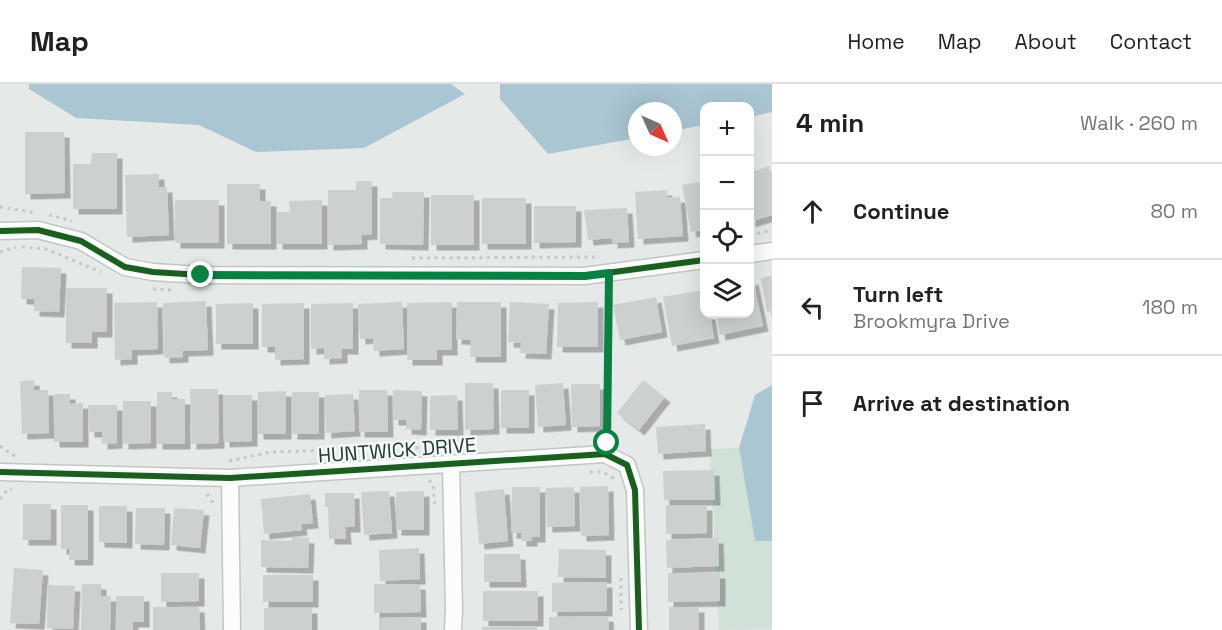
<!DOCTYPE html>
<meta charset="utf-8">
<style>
body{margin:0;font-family:"Space Grotesk",sans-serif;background:#f6f6f6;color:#202124}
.controls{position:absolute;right:18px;top:18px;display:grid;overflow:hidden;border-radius:12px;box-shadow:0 6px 24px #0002}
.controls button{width:54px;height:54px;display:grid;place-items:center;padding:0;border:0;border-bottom:2px solid #e0e0e0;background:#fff;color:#202124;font:30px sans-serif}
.compass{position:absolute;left:628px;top:18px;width:54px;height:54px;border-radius:50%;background:#fff;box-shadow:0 6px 24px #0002;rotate:135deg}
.stop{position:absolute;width:18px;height:18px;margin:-14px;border:4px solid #0b8043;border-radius:50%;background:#fff}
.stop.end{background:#0b8043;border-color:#fff;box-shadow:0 2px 6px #0008}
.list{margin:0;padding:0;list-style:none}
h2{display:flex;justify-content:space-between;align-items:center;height:78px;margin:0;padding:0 24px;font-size:26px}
h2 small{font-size:20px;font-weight:400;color:#757577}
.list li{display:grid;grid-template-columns:39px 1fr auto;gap:18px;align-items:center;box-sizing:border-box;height:96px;padding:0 24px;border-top:2px solid #e0e0e0}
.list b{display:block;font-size:22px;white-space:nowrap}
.list p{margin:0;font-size:20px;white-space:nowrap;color:#757577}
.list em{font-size:20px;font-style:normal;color:#757577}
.icon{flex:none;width:33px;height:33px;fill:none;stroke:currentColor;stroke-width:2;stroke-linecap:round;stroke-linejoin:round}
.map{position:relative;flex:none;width:772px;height:546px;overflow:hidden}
header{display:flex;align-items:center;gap:36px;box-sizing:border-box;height:84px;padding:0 30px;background:#fff;border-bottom:2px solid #e0e0e0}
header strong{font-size:28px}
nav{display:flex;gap:33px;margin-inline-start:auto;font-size:21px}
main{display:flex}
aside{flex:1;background:#fff}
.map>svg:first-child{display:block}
.green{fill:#d0e1d8}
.water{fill:#abc6d3}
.building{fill:#ccd1d0;filter:url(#shadow)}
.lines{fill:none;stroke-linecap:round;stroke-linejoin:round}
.street-casing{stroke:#c2c6c5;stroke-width:19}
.path{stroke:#c2c9c8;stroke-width:3;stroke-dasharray:3 4.5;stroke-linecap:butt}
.street{stroke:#fbfcfc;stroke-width:16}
.cycleway-casing{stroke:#f4f8f7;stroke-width:10}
.cycleway{stroke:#1b5e20;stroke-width:6}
.route{stroke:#0b8043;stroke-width:8}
.labels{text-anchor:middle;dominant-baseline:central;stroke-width:5;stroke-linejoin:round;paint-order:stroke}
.street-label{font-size:20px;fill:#253b39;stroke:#f4f8f7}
</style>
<header>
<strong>Map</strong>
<nav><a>Home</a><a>Map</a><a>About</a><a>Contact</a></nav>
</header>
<main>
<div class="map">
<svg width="772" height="546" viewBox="0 0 772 546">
<defs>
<filter id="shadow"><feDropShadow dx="5.5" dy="5.5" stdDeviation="0" flood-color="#0004"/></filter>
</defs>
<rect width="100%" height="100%" fill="#e5e9e8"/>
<path class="green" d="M739,364L755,456L772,457V545L719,546L710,365Z"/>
<path class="water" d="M29,0H451L465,10L364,64L256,68L199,41L76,34L29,5Z
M500,0H772V28L750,33V22H704V41L673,47V27H637V54L548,70L500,15Z
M772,301V457H755L739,364L755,311Z"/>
<path class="building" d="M25,48H64L65,109L25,110Z
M92,69H117V125H73V80H91Z
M769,82L772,91V131L750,138V89Z
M159,90V103H167L169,151L127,153L125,91Z
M356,97H372V150L362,151V160L328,161V106H356Z
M704,97V146L691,148L682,101Z
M227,100H260V117H271V160H227Z
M667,106V114L680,113L683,152L638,155L635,108Z
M392,108H424L423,161L380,160V114H393Z
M431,111H474V161H431Z
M482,114H526V160H482Z
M175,116H219V159H175Z
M322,116V160H277V128H290L289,117Z
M534,122H576V158L534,159Z
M627,124L629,158L612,159V154L588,156L584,126Z
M22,183L61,184L59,228L34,227V215H21Z
M772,192V227L767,228L761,194Z
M753,195L763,242L720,251L716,230H750V196Z
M66,204H107V248H92V259H66Z
M704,206V230H710L714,254L672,262L663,213Z
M656,213L662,248L620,256L613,221Z
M206,217L208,266L183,267V273L164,274L163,219Z
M157,218L158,265L132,266V275L115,276L114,219Z
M402,218L404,265L374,267L373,254L360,255L358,220Z
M452,218V266H437V276H407V219Z
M457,218H501V273H470L471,256L456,255Z
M510,218L549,220L546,270L520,269L521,259L508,258Z
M598,218V263H557L558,219Z
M253,219V260H216V220Z
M304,219V275L275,276V263H262V220Z
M353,219V265H342V274L324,275V264L311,265V220Z
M34,296V306H48L49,349L22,350L20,297Z
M643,296L665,313L639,346L617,329Z
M465,299H493L494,345L465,346Z
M563,299L566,341L538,343L535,301Z
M571,300H600V342L572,343Z
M190,305H218L219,359L191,360Z
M359,306H387L388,348H359Z
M393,306L422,307L421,346L406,345V336H393Z
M501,306H529V344H501Z
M286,307V350H258V308Z
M157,308H172V315H185V360H157Z
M292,308H319V350H292Z
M54,310H70V320L83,319V358H54Z
M353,310L355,347L326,349L325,311Z
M223,311H252V357L224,358Z
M457,311L458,346H430V312Z
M123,317H151V359L123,360Z
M88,321H117V359L102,360V348H89Z
M705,340L706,367L658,370L656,343Z
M714,386L715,416H664L663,387Z
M608,402L609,451L581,452L580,403Z
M512,403H540V453H532V457H521V449H511Z
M574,403L575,442L547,443L546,404Z
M504,405L508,457L479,460L475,408Z
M389,407L392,449L364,451L361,408Z
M424,407V446H396V408Z
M325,409H354L355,443H345L346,455H329L328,423H325Z
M310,410L313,439L301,440L302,446L264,450L261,415Z
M23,420H51V456H23Z
M61,421H88V476H69V465H61Z
M666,421H707V449L666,450Z
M99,422H127V459L99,458Z
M136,424H165L164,461L135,460Z
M174,424L204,426L200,464L171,461Z
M292,453L309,454L308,484L261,483V456L292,457Z
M718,454L719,482L667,484L666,456Z
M419,464L420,495L380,497L379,466Z
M559,465L606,466V494L558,493Z
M484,470H520L521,498H484Z
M14,484L43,486L39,540L10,539Z
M161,489H199V517L161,518Z
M668,489H720V517L668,518Z
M263,491H313V518H263Z
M607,498V527L552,528V499Z
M82,500H101V512H111L110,546H81Z
M374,500H420L421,528L374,529Z
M48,501L75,502L73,545L47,544Z
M483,507H538V537H483Z
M116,512H144V538H133V546H116Z
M153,523H199L200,546H153Z
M669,523H699V546H669Z
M264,524H312V546H264Z
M608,532L609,546H549V533Z
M421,533V546H379V534Z
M537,542V546H482V543Z"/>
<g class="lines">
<g class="street-casing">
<path id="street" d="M0,147L38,146L81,157L125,183L153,188L201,191L584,192L704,176
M750,170L772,167
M451,379L454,525L453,546
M0,388L230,394L605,370L627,381L635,406L639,546
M230,394L232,546"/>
</g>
<path class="path" d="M0,123L37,129
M49,131L72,137
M750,151L772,146
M22,163L46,165L101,188
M0,168L16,163
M412,174L600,173
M153,205L173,206
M607,357L609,204
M0,362L16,373
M229,377L271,368L443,363
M590,388H603L615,395
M429,396L433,401L435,424
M207,410L215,421
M0,415L8,405H12
M621,494V526"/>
<use href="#street" class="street"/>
<g class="cycleway-casing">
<path id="cycleway" d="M0,147L38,146L81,157L125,183L153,188L201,191L584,192L704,176
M0,388L230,394L605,370L627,381L635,406L639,546"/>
</g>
<use href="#cycleway" class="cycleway"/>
</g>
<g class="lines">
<path class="route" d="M201,191L585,192L609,189L607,359"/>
</g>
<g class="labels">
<g class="street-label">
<text transform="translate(397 366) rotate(-4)">HUNTWICK DRIVE</text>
</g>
</g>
</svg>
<div class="controls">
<button>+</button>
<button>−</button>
<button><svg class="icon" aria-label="locate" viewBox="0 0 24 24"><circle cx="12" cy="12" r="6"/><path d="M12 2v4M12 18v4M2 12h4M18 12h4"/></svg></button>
<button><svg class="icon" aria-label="layers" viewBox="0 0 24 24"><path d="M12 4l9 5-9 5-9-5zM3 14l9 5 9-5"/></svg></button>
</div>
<svg class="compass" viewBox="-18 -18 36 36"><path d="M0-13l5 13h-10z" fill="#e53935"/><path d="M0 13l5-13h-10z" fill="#757577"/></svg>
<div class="stop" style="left:607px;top:359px"></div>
<div class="stop end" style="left:201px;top:191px"></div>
</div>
<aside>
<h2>4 min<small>Walk · 260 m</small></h2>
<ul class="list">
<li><svg class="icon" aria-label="ahead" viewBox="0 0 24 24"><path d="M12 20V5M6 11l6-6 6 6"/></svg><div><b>Continue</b></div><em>80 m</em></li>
<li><svg class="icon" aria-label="left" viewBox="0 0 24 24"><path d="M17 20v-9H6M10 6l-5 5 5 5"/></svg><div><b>Turn left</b><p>Brookmyra Drive</p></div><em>180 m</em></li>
<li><svg class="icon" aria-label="arrive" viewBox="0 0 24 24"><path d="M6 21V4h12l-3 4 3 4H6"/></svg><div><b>Arrive at destination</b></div></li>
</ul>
</aside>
</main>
